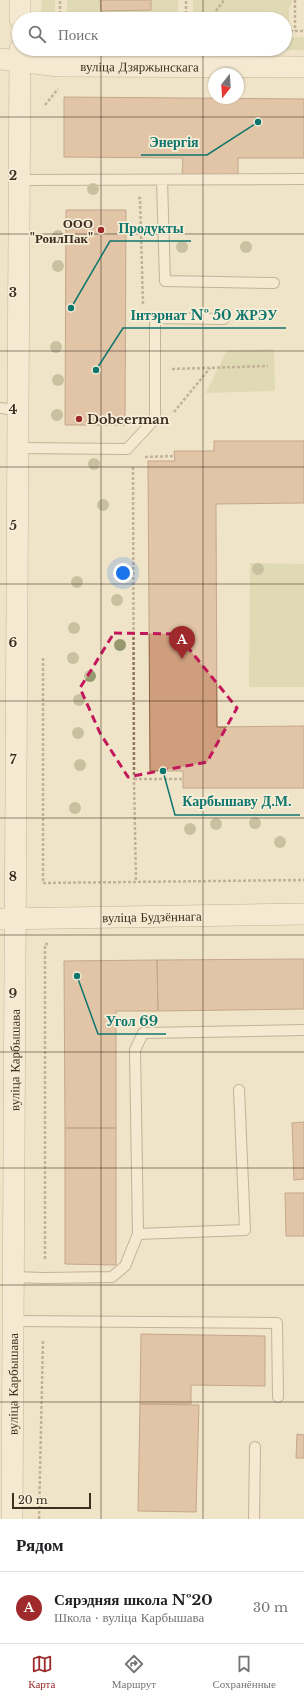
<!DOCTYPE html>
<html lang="ru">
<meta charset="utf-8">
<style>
body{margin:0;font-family:"Libre Baskerville",serif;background:#f6f6f6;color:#202124}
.compass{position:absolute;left:208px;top:68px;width:36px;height:36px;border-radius:50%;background:#fff;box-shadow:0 1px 3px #0004;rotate:197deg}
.scale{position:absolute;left:12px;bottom:10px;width:79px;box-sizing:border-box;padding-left:4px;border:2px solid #3d2e20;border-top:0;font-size:11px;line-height:14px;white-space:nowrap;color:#3d2e20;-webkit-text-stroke:3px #f7eed8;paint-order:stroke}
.you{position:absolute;left:123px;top:573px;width:14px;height:14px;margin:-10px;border:3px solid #fff;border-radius:50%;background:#1a73e8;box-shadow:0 0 0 6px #1a73e833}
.badge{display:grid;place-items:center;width:26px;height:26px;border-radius:50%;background:#9e2a2b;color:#fff;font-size:13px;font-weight:700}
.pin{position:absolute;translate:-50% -33px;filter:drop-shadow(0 1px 2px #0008)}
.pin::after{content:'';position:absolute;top:21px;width:14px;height:12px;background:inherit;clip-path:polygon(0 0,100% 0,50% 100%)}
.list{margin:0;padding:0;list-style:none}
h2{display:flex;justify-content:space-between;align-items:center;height:52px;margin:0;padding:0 16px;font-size:17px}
h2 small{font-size:13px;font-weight:400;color:#757577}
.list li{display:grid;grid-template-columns:26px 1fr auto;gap:12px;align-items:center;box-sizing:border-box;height:72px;padding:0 16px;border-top:1px solid #e0e0e0}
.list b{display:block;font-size:15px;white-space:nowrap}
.list p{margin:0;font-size:13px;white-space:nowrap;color:#757577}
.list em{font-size:13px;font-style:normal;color:#757577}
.icon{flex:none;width:22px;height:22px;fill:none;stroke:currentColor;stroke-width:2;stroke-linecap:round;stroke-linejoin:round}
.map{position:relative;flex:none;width:304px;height:1519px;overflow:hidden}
.search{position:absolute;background:#fff;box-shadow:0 1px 3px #0004;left:12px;right:12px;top:12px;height:44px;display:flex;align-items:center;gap:10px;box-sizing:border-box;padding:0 14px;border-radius:22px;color:#757577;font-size:15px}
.sheet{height:124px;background:#fff}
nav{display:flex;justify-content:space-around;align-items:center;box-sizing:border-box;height:56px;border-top:1px solid #e0e0e0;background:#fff;font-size:11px;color:#757577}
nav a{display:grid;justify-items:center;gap:2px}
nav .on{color:#9e2a2b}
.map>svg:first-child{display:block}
.green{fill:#c9cf9b}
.building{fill:#cf9f7d;stroke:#8d5f41}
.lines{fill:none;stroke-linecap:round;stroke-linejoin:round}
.lane-casing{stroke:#8d765c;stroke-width:12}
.street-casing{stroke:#8d765c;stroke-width:22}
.path{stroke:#8d765c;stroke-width:2.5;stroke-dasharray:3 2;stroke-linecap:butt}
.lane{stroke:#faf1dc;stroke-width:10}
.street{stroke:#faf1dc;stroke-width:21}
.tree{fill:#96986f}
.marked{fill:none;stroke:#c2185b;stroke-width:3;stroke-dasharray:8 5;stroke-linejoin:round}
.grid{fill:none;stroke:#3d2e20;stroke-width:1;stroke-opacity:0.55}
.poi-dot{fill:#9e2a2b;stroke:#f7eed8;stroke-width:1.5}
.labels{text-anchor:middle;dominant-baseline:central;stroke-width:3.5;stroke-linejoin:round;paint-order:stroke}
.street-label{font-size:13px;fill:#3d2e20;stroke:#f7eed8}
.poi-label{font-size:13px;font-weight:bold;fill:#3d2e20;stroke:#f7eed8;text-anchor:end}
.grid-label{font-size:13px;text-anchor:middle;font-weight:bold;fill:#3d2e20;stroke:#f7eed8;stroke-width:3.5;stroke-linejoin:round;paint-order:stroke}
.leader{fill:none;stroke:#0f766e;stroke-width:1.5}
.callout-dot{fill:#0f766e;stroke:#f7eed8;stroke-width:1.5}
.callout-label{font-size:14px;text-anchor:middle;font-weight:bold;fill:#0f766e;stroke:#f7eed8;stroke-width:3.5;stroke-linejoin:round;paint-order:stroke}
</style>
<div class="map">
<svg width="304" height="1519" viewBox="0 0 304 1519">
<rect width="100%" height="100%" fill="#f0e4c8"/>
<path class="green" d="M42,0H55L54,19H41Z
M67,0H178V19H67Z
M193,0H293L289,9V25H285V19H193Z
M285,37H304V50L77,49H285Z
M274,349L275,391L206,393L227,350Z
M250,563L304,564V687H249Z"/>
<path class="building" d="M100,0H151V10L101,11Z
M64,97L304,99V158H238V175H182L183,158L64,157Z
M66,210H126L125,425H65Z
M214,441H304V503L216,504L217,727L304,726V788H183V771H150L148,461H175L174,451H214Z
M304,959V1009L158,1011L157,960Z
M157,960L158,1011H116V1128H65L64,961Z
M304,1122V1179L294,1180L292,1123Z
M65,1128H116V1265L65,1264Z
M285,1193H304V1236H286Z
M141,1334L265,1336V1386L191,1385V1404H140Z
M140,1404L199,1405L196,1512L138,1511Z
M297,1434L304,1435V1458H296Z"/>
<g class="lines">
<g class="lane-casing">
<path id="lane" d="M19,180L304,179
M162,180L165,281L274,283
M0,408L18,410
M18,448L127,449L155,419V318L224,319
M138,1234L245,1230L239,1090
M13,1277L45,1278L112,1277L125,1266L138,1234L135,1050L143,1033L304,1030
M13,1321L277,1323L278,1397
M254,1519L255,1447"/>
</g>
<g class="street-casing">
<g id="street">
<path d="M20,19V0"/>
<path id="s1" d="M0,59L58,66L304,67"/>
<path id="s2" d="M0,919L304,914"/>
<path id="s3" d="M12,1519L20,49"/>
</g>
</g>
<path class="path" d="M295,0V31
M60,19V0
M186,19V0
M210,19L224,0
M285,31H304
M45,105L58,89
M138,198H140L143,304
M172,369L268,366
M174,412L210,368
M145,457L175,456
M133,467L134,779L136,882
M43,658V883L304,880
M134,779H183
M45,1259V944H48
M39,1519L43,1340"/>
<use href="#lane" class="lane"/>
<use href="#street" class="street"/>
</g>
<g class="tree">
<circle cx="93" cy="189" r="6"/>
<circle cx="58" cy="236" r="6"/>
<circle cx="182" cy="247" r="6"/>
<circle cx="246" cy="247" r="6"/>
<circle cx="58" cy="266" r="6"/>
<circle cx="56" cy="347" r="6"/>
<circle cx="58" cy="380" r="6"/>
<circle cx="57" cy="415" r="6"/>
<circle cx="94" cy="464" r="6"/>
<circle cx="103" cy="505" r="6"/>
<circle cx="258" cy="569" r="6"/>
<circle cx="77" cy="582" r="6"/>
<circle cx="117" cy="600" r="6"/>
<circle cx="74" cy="628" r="6"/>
<circle cx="120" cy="645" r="6"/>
<circle cx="73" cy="658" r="6"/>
<circle cx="90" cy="676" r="6"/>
<circle cx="79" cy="700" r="6"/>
<circle cx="78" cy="733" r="6"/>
<circle cx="80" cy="765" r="6"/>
<circle cx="75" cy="808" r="6"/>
<circle cx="255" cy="823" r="6"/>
<circle cx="216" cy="824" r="6"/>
<circle cx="190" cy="829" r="6"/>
<circle cx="280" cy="842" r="6"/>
</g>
<path d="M0 0H304V1519H0ZM114,633L177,634L237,708L207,762L128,777L100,733L80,688Z" fill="#f0e4c8" fill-opacity=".55" fill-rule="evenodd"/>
<path class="marked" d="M114,633L177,634L237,708L207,762L128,777L100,733L80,688Z"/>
<path class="grid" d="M101,0V19M203,0V19M101,49V1519M203,49V1519M0,117H304M0,234H304M0,351H304M0,467H304M0,584H304M0,701H304M0,818H304M0,935H304M0,1052H304M0,1168H304M0,1285H304M0,1402H304"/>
<g class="poi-dot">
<circle cx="101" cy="230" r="4"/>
<circle cx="79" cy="419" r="4"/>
</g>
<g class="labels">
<g class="street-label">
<text stroke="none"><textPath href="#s1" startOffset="140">вуліца Дзяржынскага</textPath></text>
<text stroke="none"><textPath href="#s2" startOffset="152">вуліца Будзённага</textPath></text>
<text stroke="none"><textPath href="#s3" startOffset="459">вуліца Карбышава</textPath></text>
<text stroke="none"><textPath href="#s3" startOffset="135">вуліца Карбышава</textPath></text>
</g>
<g class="poi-label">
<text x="93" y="223">ООО<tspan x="93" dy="15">"РоилПак"</tspan></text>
<text x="87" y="419" text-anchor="start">Dobeerman</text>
</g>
</g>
<g class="grid-label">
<text x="13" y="180">2</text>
<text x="13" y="297">3</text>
<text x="13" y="414">4</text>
<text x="13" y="530">5</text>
<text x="13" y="647">6</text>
<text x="13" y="764">7</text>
<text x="13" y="881">8</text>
<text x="13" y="998">9</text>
</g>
<path class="leader" d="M258 122L207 155H141M71 308L110 241H191M96 370L123 328H286M163 771L175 815H300M77 976L98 1034H166"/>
<g class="callout-dot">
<circle cx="258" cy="122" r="4"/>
<circle cx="71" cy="308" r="4"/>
<circle cx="96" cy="370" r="4"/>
<circle cx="163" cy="771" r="4"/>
<circle cx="77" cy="976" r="4"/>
</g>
<g class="callout-label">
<text x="174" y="147">Энергія</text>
<text x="151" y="233">Продукты</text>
<text x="204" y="320">Інтэрнат № 50 ЖРЭУ</text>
<text x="237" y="806">Карбышаву Д.М.</text>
<text x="132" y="1026">Угол 69</text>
</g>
</svg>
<svg class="compass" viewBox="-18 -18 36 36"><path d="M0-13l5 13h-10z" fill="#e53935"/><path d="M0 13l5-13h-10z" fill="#757577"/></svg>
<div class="scale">20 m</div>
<div class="you"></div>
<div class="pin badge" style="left:182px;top:659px">A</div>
<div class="search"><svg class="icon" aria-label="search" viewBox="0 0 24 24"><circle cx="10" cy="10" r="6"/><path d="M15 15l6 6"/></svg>Поиск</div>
</div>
<section class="sheet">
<h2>Рядом<small></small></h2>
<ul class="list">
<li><span class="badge">A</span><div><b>Сярэдняя школа №20</b><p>Школа · вуліца Карбышава</p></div><em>30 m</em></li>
</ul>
</section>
<nav>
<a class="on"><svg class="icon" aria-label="map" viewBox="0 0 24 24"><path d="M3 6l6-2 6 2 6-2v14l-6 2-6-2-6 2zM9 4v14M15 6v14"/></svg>Карта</a>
<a><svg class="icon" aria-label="directions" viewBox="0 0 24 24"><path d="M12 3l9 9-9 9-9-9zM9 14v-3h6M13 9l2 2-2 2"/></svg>Маршрут</a>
<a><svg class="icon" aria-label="saved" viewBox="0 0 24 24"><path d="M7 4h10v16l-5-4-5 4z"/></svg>Сохранённые</a>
</nav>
